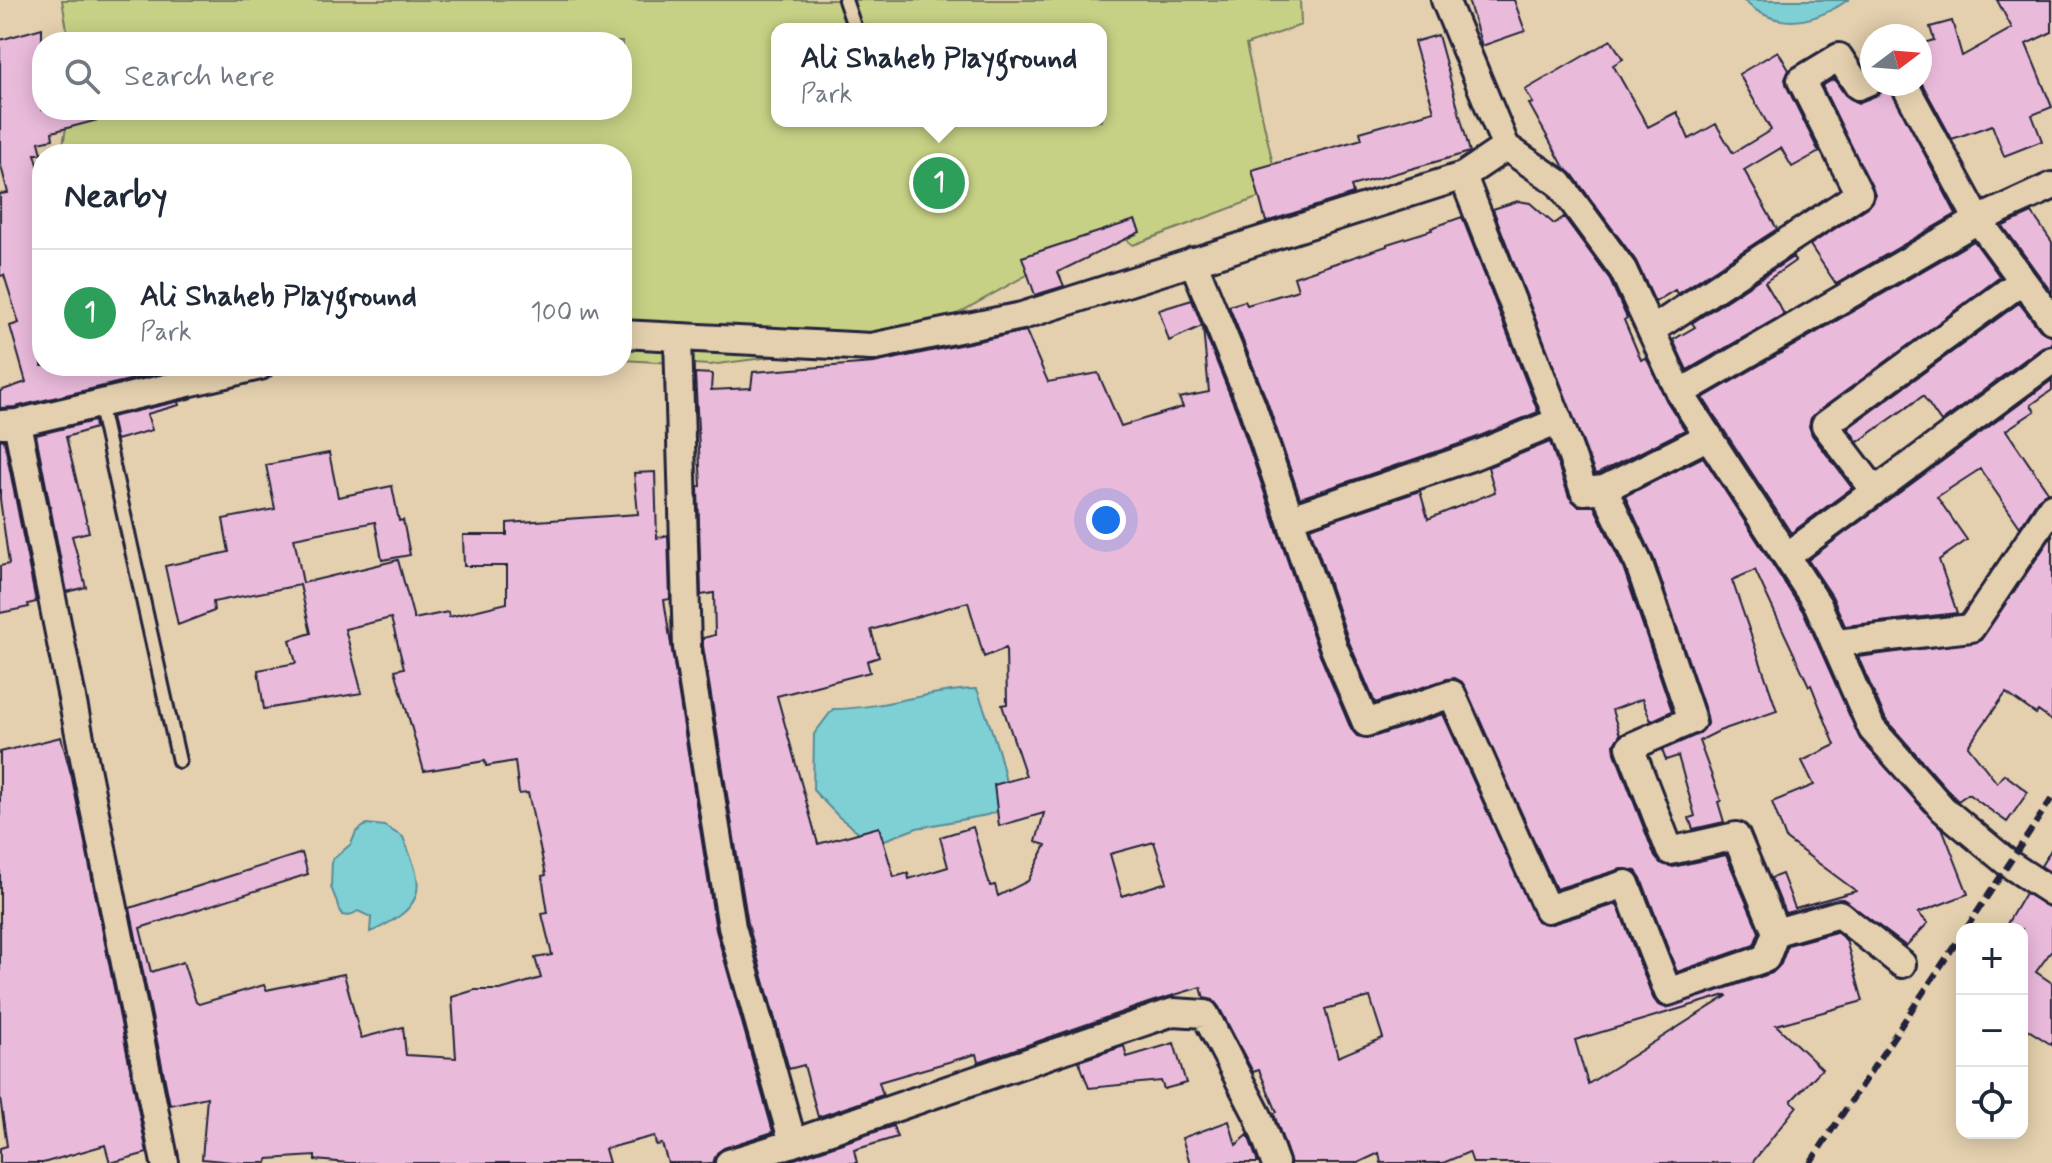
<!DOCTYPE html>
<meta charset="utf-8">
<style>
body{margin:0;font-family:Mynerve,sans-serif;background:#f2f2f3;color:#1f2937}
.controls{position:absolute;right:24px;bottom:24px;display:grid;overflow:hidden;border-radius:16px;box-shadow:0 4px 20px #0003}
.controls button{width:72px;height:72px;display:grid;place-items:center;padding:0;border:0;border-bottom:2px solid #e0e1e3;background:#fff;color:#1f2937;font:40px sans-serif}
.compass{position:absolute;left:1860px;top:24px;width:72px;height:72px;border-radius:50%;background:#fff;box-shadow:0 4px 20px #0003;rotate:74deg}
.you{position:absolute;left:1106px;top:520px;width:28px;height:28px;margin:-20px;border:6px solid #fff;border-radius:50%;background:#1a73e8;box-shadow:0 0 0 12px #1a73e833}
.badge{display:grid;place-items:center;width:52px;height:52px;border-radius:50%;background:#0b8043;color:#fff;font-size:26px;font-weight:700}
.pin{position:absolute;translate:-50% -50%;border:4px solid #fff;box-shadow:0 2px 8px #0006}
.popup{position:absolute;left:771px;top:23px;width:336px;height:104px;box-sizing:border-box;display:grid;place-content:center;border-radius:16px;background:#fff;filter:drop-shadow(0 2px 6px #0005);font-size:26px;white-space:nowrap;color:#747a83}
.popup b{font-size:30px;color:#1f2937}
.popup::after{content:'';position:absolute;left:50%;top:100%;margin-left:-16px;border:16px solid transparent;border-top-color:#fff}
.list{margin:0;padding:0;list-style:none}
h2{display:flex;justify-content:space-between;align-items:center;height:104px;margin:0;padding:0 32px;font-size:34px}
h2 small{font-size:26px;font-weight:400;color:#747a83}
.list li{display:grid;grid-template-columns:52px 1fr auto;gap:24px;align-items:center;box-sizing:border-box;height:128px;padding:0 32px;border-top:2px solid #e0e1e3}
.list b{display:block;font-size:30px;white-space:nowrap}
.list p{margin:0;font-size:26px;white-space:nowrap;color:#747a83}
.list em{font-size:26px;font-style:normal;color:#747a83}
.icon{flex:none;width:44px;height:44px;fill:none;stroke:currentColor;stroke-width:2;stroke-linecap:round;stroke-linejoin:round}
.map{position:relative;flex:none;width:2052px;height:1163px;overflow:hidden}
.search{position:absolute;background:#fff;box-shadow:0 4px 20px #0003;left:32px;top:32px;width:600px;height:88px;display:flex;align-items:center;gap:20px;box-sizing:border-box;padding:0 28px;border-radius:32px;color:#747a83;font-size:30px}
.panel{position:absolute;background:#fff;box-shadow:0 4px 20px #0003;left:32px;top:144px;width:600px;height:232px;border-radius:32px}
.map>svg:first-child{display:block}
.green{fill:#c7d185;stroke:#747a60;stroke-width:2;fill-rule:evenodd}
.water{fill:#7ed0d5;stroke:#598a97;stroke-width:2}
.building{fill:#eabadb;stroke:#22223b;stroke-width:2;fill-rule:evenodd}
.lines{fill:none;stroke-linecap:round;stroke-linejoin:round}
.lane-casing{stroke:#22223b;stroke-width:18}
.street-casing{stroke:#22223b;stroke-width:32}
.lane{stroke:#e4d0ae;stroke-width:12}
.street{stroke:#e4d0ae;stroke-width:26}
.rail{stroke:#22223b;stroke-width:6;stroke-dasharray:12 6;stroke-linecap:butt}
</style>
<div class="map">
<svg width="2052" height="1163" viewBox="0 0 2052 1163">
<rect width="100%" height="100%" fill="#e4d0ae"/>
<filter id="ink" filterUnits="userSpaceOnUse"><feTurbulence type="fractalNoise" baseFrequency=".0125" numOctaves="2"/><feDisplacementMap in="SourceGraphic" scale="16" xChannelSelector="R" yChannelSelector="G"/><feConvolveMatrix kernelMatrix="1 2 1 2 8 2 1 2 1" color-interpolation-filters="sRGB"/></filter>
<g filter="url(#ink)">
<path class="green" d="M62,0H1300L1301,25L1246,45L1273,164L1260,197L1133,245L1111,228L914,338L710,365L622,360V154H67L63,145L69,110H622V42H69ZM777,29H1101V121H777Z"/>
<path class="water" d="M1742,0H1848C1823,17 1792,29 1763,14C1755,11 1749,4 1742,0Z
M977,689C991,728 1006,765 1009,807L987,815L917,828L874,844L839,817L813,790L814,734L833,709C882,709 928,690 977,689Z
M367,824L384,826L403,837C415,869 431,894 398,917C389,923 381,928 370,932L371,917L358,911L349,916L342,915L331,887L332,860L351,844L356,832Z"/>
<path class="building" d="M1468,0H1514L1525,31L1482,46Z
M1997,0H2052V32L2026,44L2052,107L2032,115L2042,141L2004,156L1992,125L1952,139L1920,80V44L1934,40L1930,27L1952,21L1962,56L2012,28Z
M42,28V110H108L109,117L52,132L53,139L39,142L42,154H35L42,178V366L184,367L15,407L0,408V391L26,382L10,326L19,323L4,275L0,276V194L8,193L0,162V40Z
M1438,35L1470,152L1351,186L1353,194L1266,222L1252,170L1362,139L1360,132L1434,111L1414,42Z
M1611,40L1623,59L1613,65L1648,127L1677,112L1689,139L1716,124L1733,153L1771,130L1739,74L1778,51L1789,70L1785,79L1787,87L1819,152L1792,167L1781,148L1744,170L1777,229L1677,294L1675,290L1655,302L1636,261L1572,174L1564,167L1529,104L1533,103L1525,90Z
M1834,79L1845,95L1858,103L1878,95L1889,86L1956,214L1836,284L1810,245L1868,207L1875,194L1822,86Z
M1518,201L1530,203L1554,224L1564,217L1609,278L1627,318L1624,320L1641,360L1646,357L1666,400L1685,430L1599,473L1595,474L1493,209Z
M2032,213L2052,242V293L2003,226Z
M1462,217L1538,412L1465,442L1300,498L1267,401L1229,306L1245,301L1247,305L1298,290L1294,277L1387,246V244L1432,230L1431,228Z
M1135,220L1140,232L1058,272L1064,286L1035,295L1022,257Z
M1974,241L2000,277L1811,418L1809,426L1812,435L1852,488L1791,533L1703,398Z
M1793,257L1795,261L1765,282L1784,314L1687,370L1673,340L1695,327L1692,323Z
M1192,300L1202,326L1169,341L1159,310Z
M2019,303L2040,330L2052,336V344L2042,347L1941,422L1923,396L1858,442L1848,428Z
M1203,328L1237,412L1319,653L1351,729L1357,736L1370,738L1443,714L1537,921L1552,924L1617,904L1653,998L1658,1005L1666,1008L1772,973L1781,964L1788,945L1836,932L1846,940L1863,1001L1776,1025L1822,1069L1791,1101L1797,1106L1752,1163H1473L1469,1152L1443,1163H1381L1379,1153L1358,1163H1291L1274,1114L1277,1112L1259,1070L1253,1072L1219,1007L1213,1000L1204,998L1201,987L1151,1002L978,1062L976,1054L879,1082L883,1095L818,1117L804,1065L789,1069L748,924L703,646V638L715,635L714,593L701,595L698,487L701,486L695,373L712,374L711,390L751,388L753,372L874,363L1026,331L1048,382L1098,373L1121,426L1183,407L1179,398L1209,392ZM968,602L984,657L1006,648L1007,704L1002,705L1026,776L994,785L999,826L1044,813L1036,842L1046,845L1028,881L998,896L995,885L990,886L973,827L940,837L948,867L909,879L908,873L894,877L879,827L818,844L777,696L870,672L867,661L879,657L871,630ZM1154,842L1167,882L1122,896L1110,854ZM1726,995L1727,996L1588,1084L1575,1040ZM1370,997L1383,1038L1338,1057L1325,1009Z
M2052,380V390L2031,405L2035,411L2006,430L2048,492L2039,498L2020,527L1980,469L1937,497L1967,540L1939,560L1957,613L1845,626L1832,596L1808,560Z
M193,398L178,402L179,405L147,414L152,430L116,440L111,417Z
M94,421L95,428L66,437L89,532L72,536L86,587L67,592L36,435Z
M0,439L4,440L36,602L28,604L29,607L0,613V566L9,564L0,499Z
M1550,442L1569,497L1578,506H1594L1624,570L1672,711L1651,721L1642,699L1612,710L1620,735L1614,744L1615,753L1655,857L1660,863L1673,867L1726,855L1759,932L1754,945L1677,972L1641,878L1636,871L1621,869L1556,889L1462,682L1455,678L1447,679L1375,703L1349,642L1310,528L1420,491L1428,519L1495,492L1488,467Z
M329,453L338,497L392,486L399,521L403,520L410,555L382,560L375,522L294,538L303,583L398,560L414,619L448,612L449,617L507,603V566H464L463,535H507V523L638,514L634,473L655,472L657,538L668,535L670,599L664,600L716,930L773,1132L724,1148L717,1153L713,1163H668L662,1144L656,1145L654,1136L605,1149L609,1163H349L315,1160V1156L268,1159L267,1163H242L202,1159L207,1097L170,1105L130,908L302,853L308,874L140,928L151,972L183,962L196,1002L199,1004L264,985L266,990L344,974L361,1038L403,1027L406,1055L456,1058L452,997L475,990H500L541,978L535,958L552,955L542,914L548,913L542,876L546,875L528,793L519,794L515,761L486,766L485,761L424,771L395,670L404,668L391,618L345,629L362,693L264,709L258,670L296,663L290,640L311,633L300,585L213,602L214,611L178,625L165,566L229,552L223,519L275,509L266,465Z
M1703,457L1804,613L1860,739L1943,830L1968,894L1918,913L1928,923L1906,946L1843,899L1785,913L1771,878L1782,874L1795,908L1856,891L1786,839L1772,802L1814,785L1802,761L1835,745L1811,685L1809,686L1755,570L1732,580L1777,711L1719,731L1699,741L1721,801L1718,802L1724,822L1693,829L1689,818L1695,816L1678,756L1666,760L1662,750L1699,734L1708,723L1707,716L1654,559L1625,496Z
M2052,536V721L2038,711L2036,714L2006,693L1968,746L1997,783L2004,774L2028,792L2007,822L1968,794L1958,801L1954,797L1886,720L1858,657L1980,641Z
M61,737L72,778L147,1153L110,1163L105,1145L43,1163H0V1148L7,1146L0,1098V752Z
M2052,848V873L2041,866Z
M2025,893L2052,908V950L2036,972L2052,983V1045L2022,1026V929H2004Z
M1174,1043L1186,1083L1164,1089L1161,1081L1089,1088L1079,1061L1124,1046L1127,1057Z
M1229,1121L1236,1145L1248,1135L1258,1163H1190L1182,1138Z
M893,1126L897,1137L854,1150L857,1163H783Z"/>
<g class="lines">
<g class="lane-casing">
<path id="lane" d="M845,0L855,29
M99,403L179,761"/>
</g>
<g class="street-casing">
<path id="street" d="M1445,0L1506,147L1559,183L1623,270L1680,393L1818,605L1872,729L1943,809L2009,864L2052,892
M1904,84L1978,220L2052,320
M1193,261L1252,406L1334,648L1366,723L1452,694L1547,909L1626,884L1668,992L1766,958L1776,932L1839,914L1902,964
M1652,330L1859,194L1801,80L1839,57L1858,86L1872,80
M622,334L871,347L1022,316L1463,176L1506,147
M678,338L687,647L732,927L793,1143
M1680,393L1978,220L2052,186
M1559,421L1584,491L1604,489L1639,564L1692,720L1630,747L1670,851L1736,836L1776,932
M17,423L165,1163
M2,424L17,423L260,366
M1604,489L1709,436
M1875,491L1825,425L2022,281
M1291,518L1471,457L1559,421L1463,176
M1787,556L2052,360
M1836,643L1971,628L2052,507
M729,1163L793,1143L1173,1012L1205,1014L1258,1116L1275,1163"/>
</g>
<use href="#lane" class="lane"/>
<use href="#street" class="street"/>
<path class="rail" d="M1966,929L2052,798
M1810,1163L1962,934"/>
</g>
</g>
</svg>
<div class="controls">
<button>+</button>
<button>−</button>
<button><svg class="icon" aria-label="locate" viewBox="0 0 24 24"><circle cx="12" cy="12" r="6"/><path d="M12 2v4M12 18v4M2 12h4M18 12h4"/></svg></button>
</div>
<svg class="compass" viewBox="-18 -18 36 36"><path d="M0-13l5 13h-10z" fill="#e53935"/><path d="M0 13l5-13h-10z" fill="#747a83"/></svg>
<div class="you"></div>
<div class="pin badge" style="left:939px;top:183px;background:#2e9e5b">1</div>
<div class="popup"><b>Ali Shaheb Playground</b>Park</div>
<div class="search"><svg class="icon" aria-label="search" viewBox="0 0 24 24"><circle cx="10" cy="10" r="6"/><path d="M15 15l6 6"/></svg>Search here</div>
<section class="panel">
<h2>Nearby<small></small></h2>
<ul class="list">
<li><span class="badge" style="background:#2e9e5b">1</span><div><b>Ali Shaheb Playground</b><p>Park</p></div><em>100 m</em></li>
</ul>
</section>
</div>
